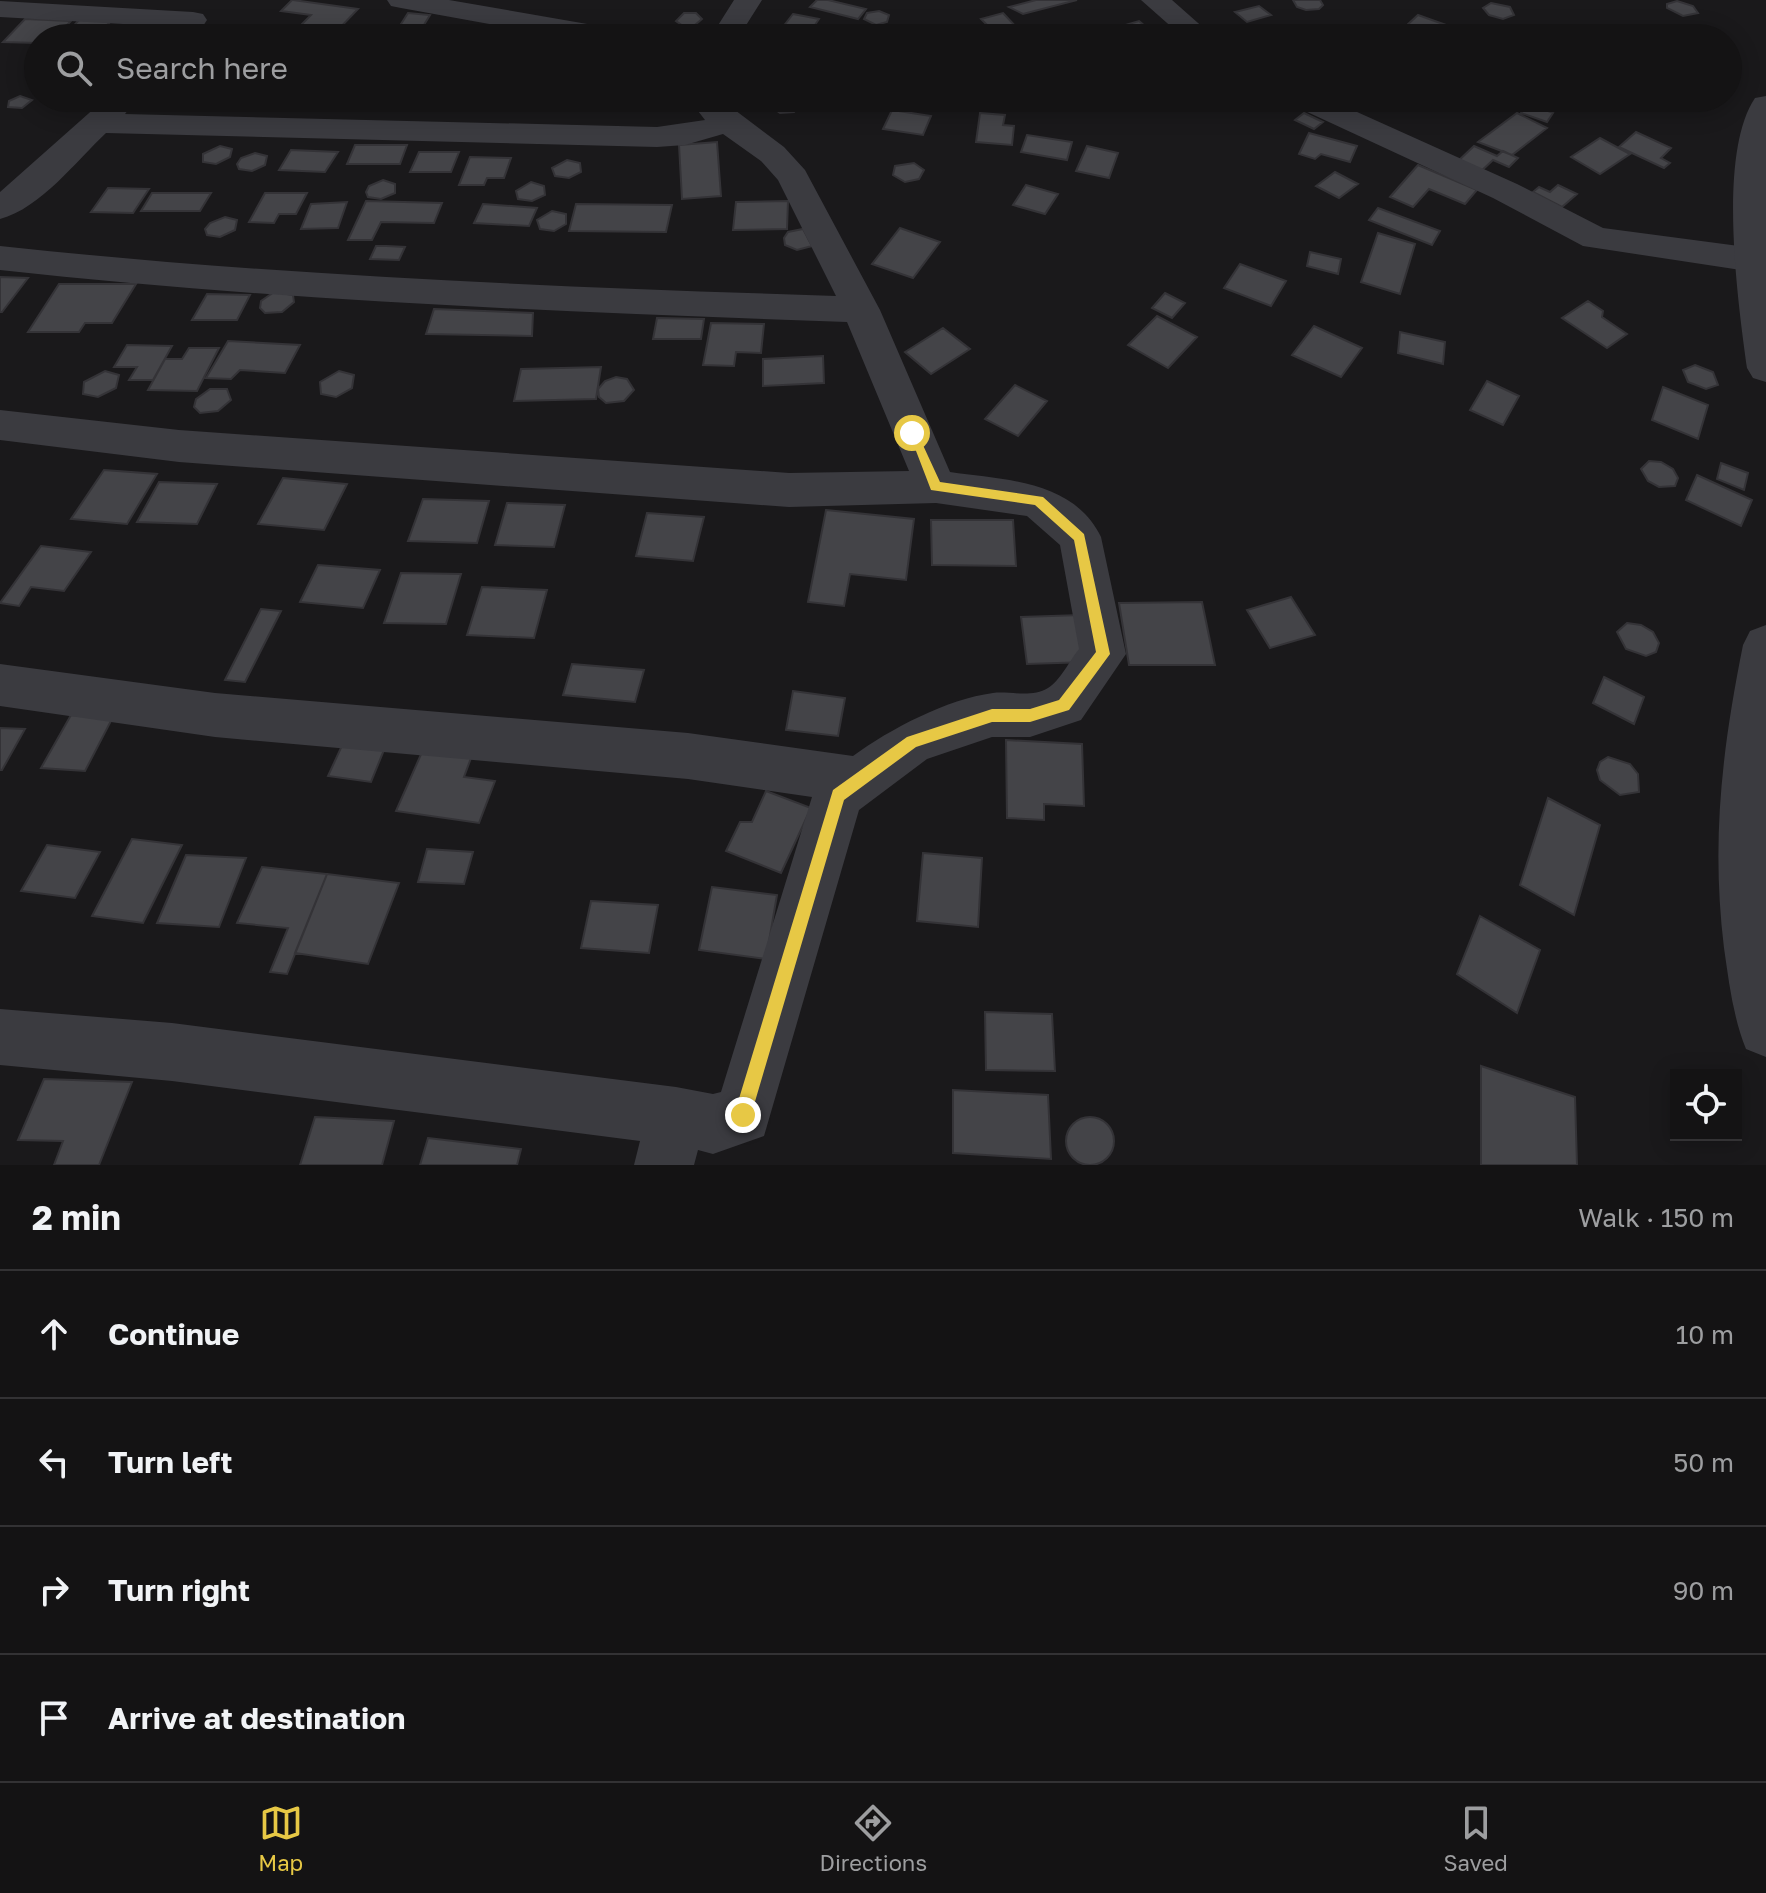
<!DOCTYPE html>
<meta charset="utf-8">
<style>
body{margin:0;font-family:"Golos Text",sans-serif;background:#212022;color:#f1f3f6}
.controls{position:absolute;right:24px;bottom:24px;display:grid;overflow:hidden;border-radius:0px;box-shadow:0 4px 20px #0003}
.controls button{width:72px;height:72px;display:grid;place-items:center;padding:0;border:0;border-bottom:2px solid #333234;background:#141314;color:#f1f3f6;font:40px sans-serif}
.stop{position:absolute;width:24px;height:24px;margin:-18px;border:6px solid #e7c845;border-radius:50%;background:#fff}
.stop.end{background:#e7c845;border-color:#fff;box-shadow:0 2px 8px #0008}
.list{margin:0;padding:0;list-style:none}
h2{display:flex;justify-content:space-between;align-items:center;height:104px;margin:0;padding:0 32px;font-size:34px}
h2 small{font-size:26px;font-weight:400;color:#9d9ea0}
.list li{display:grid;grid-template-columns:52px 1fr auto;gap:24px;align-items:center;box-sizing:border-box;height:128px;padding:0 32px;border-top:2px solid #333234}
.list b{display:block;font-size:30px;white-space:nowrap}
.list em{font-size:26px;font-style:normal;color:#9d9ea0}
.icon{flex:none;width:44px;height:44px;fill:none;stroke:currentColor;stroke-width:2;stroke-linecap:round;stroke-linejoin:round}
.map{position:relative;flex:none;width:1766px;height:1165px;overflow:hidden}
.search{position:absolute;background:#141314;box-shadow:0 4px 20px #0003;left:24px;right:24px;top:24px;height:88px;display:flex;align-items:center;gap:20px;box-sizing:border-box;padding:0 28px;border-radius:44px;color:#9d9ea0;font-size:30px}
.sheet{height:616px;background:#141314}
nav{display:flex;justify-content:space-around;align-items:center;box-sizing:border-box;height:112px;border-top:2px solid #333234;background:#141314;font-size:22px;color:#9d9ea0}
nav a{display:grid;justify-items:center;gap:4px}
nav .on{color:#e7c845}
.map>svg:first-child{display:block}
.building{fill:#444448;stroke:#343337;stroke-width:2}
.lines{fill:none;stroke-linecap:round;stroke-linejoin:round}
.minor{fill:#3b3b40;fill-rule:evenodd}
.tertiary{fill:#3b3b40;fill-rule:evenodd}
.route{fill:#e7c845}
</style>
<div class="map">
<svg width="1766" height="1165" viewBox="0 0 1766 1165">
<rect width="100%" height="100%" fill="#1a191b"/>
<path class="building" d="M292,0H293L358,9L335,33L299,27L311,15L281,11Z
M817,0H828L866,9L858,19L810,7Z
M1036,0H1077L1023,14L1009,7Z
M1293,0H1320L1323,5L1319,9L1306,10L1297,7Z
M1677,1L1693,6L1698,13L1683,16L1667,8V4Z
M1491,3L1510,7L1514,15L1503,19L1489,15L1483,8Z
M1259,6L1271,15L1247,22L1235,12Z
M879,11L889,15L887,22L876,25L864,19L867,13Z
M408,13L430,15L416,38H392Z
M684,13H696L702,19L695,25L683,26L676,21Z
M1003,13L1021,32L999,37L981,19Z
M793,14L819,19L809,34L782,28Z
M1418,15L1446,25L1433,38L1405,27Z
M25,19L71,21L55,38H38V43L3,42Z
M80,19L111,21L95,38H62Z
M1139,21L1152,32L1133,38H1107L1101,32Z
M238,26L269,29L261,38H227Z
M1244,26L1256,27L1262,35L1241,37L1237,30Z
M479,28L507,30L502,38H488L475,34Z
M514,31L543,34L540,38H509Z
M20,96L32,100L22,108L8,107L9,101Z
M794,98L800,105L794,112L780,113L772,107L779,98Z
M1669,99L1685,103L1689,111H1669L1663,103Z
M1536,106L1553,113L1547,122L1521,113L1525,107L1533,110Z
M892,110L931,116L923,135L883,129Z
M980,113L1005,115L1003,125L1014,126L1012,145L976,142Z
M1304,113L1323,122L1314,129L1295,120Z
M1517,113L1547,128L1512,155L1478,142Z
M1636,132L1671,148L1661,158L1670,163L1664,168L1619,147Z
M1309,133L1357,146L1350,162L1321,154L1315,159L1299,154Z
M1027,135L1072,142L1067,160L1021,152Z
M1600,138L1630,154L1600,174L1571,157Z
M717,142L721,196L682,199L679,145Z
M355,145H407L400,164H347Z
M220,146L232,149L230,157L216,164L203,162V154Z
M1087,146L1118,153L1109,178L1076,171Z
M1474,146L1497,156L1503,151L1518,158L1509,167L1493,160L1478,174L1455,164Z
M291,150L338,152L325,172L279,170Z
M419,152H459L451,172H410Z
M255,153L267,156L265,165L252,171L239,169L237,164L241,158Z
M470,157L511,158L504,178H487L484,185H459Z
M567,160L580,163L581,172L569,178L555,176L552,168Z
M914,163L924,170L919,179L905,182L893,175L895,166Z
M1418,165L1477,190L1465,204L1429,189L1413,207L1390,197Z
M1335,172L1358,184L1339,198L1316,186Z
M383,180L395,184V193L381,199L368,197L366,192L369,186Z
M531,182L544,186L545,195L532,201L518,199L516,191Z
M1026,185L1058,194L1045,214L1013,205Z
M1558,185L1577,194L1562,207L1533,192L1539,187L1550,192Z
M108,188L149,189L133,213L91,212Z
M152,193H211L200,211H141Z
M265,193H307L296,214H279L274,223L249,222Z
M366,201L442,203L434,223L381,222L372,240H348Z
M788,201L787,229L733,230L736,202Z
M347,202L338,228L301,229L311,204Z
M483,204L537,208L529,226L474,223Z
M576,204L672,205L666,232L569,231Z
M1378,208L1440,231L1432,245L1369,220Z
M552,211L566,214V224L554,231L540,229L537,220Z
M225,217L237,220L235,230L220,237L207,235L205,229L210,223Z
M900,228L940,242L913,278L872,264Z
M803,229L812,246L797,250L785,245L784,238L788,232Z
M1378,233L1415,244L1400,294L1361,282Z
M376,246H387L405,247L399,260L370,259Z
M1310,252L1341,259L1338,274L1307,266Z
M1240,264L1286,281L1271,306L1224,288Z
M0,277L28,278L2,312H0Z
M59,284H136L112,323H85L79,332H28Z
M274,292L293,295L294,302L282,312L265,313L260,308L261,301Z
M1165,293L1185,303L1172,318L1152,308Z
M207,294L250,295L237,320H192Z
M1588,301L1603,311L1602,317L1627,334L1607,348L1562,318Z
M434,309L533,313L532,336L426,334Z
M1157,316L1197,337L1168,368L1128,345Z
M657,318L704,319L701,339H653Z
M711,323L764,324L761,353L736,352L734,366L703,365Z
M1314,326L1362,348L1341,377L1292,355Z
M943,328L970,349L931,374L905,352Z
M1400,332L1445,342L1443,364L1398,353Z
M228,341L300,345L285,373L240,370L231,379L206,378Z
M127,345L172,346L153,380H129L137,367H114Z
M189,348H219L197,391L148,390L165,359H182Z
M823,356L824,383L763,386V359Z
M1695,365L1713,372L1718,385L1706,389L1688,382L1683,370Z
M601,367L596,399L514,401L521,369Z
M105,371L119,375L116,388L98,397L83,394L84,382Z
M339,371L354,375L352,388L336,397L321,394L320,382Z
M616,377L627,379L634,390L624,401L606,403L599,397L598,389L605,381Z
M1487,381L1519,396L1503,425L1470,410Z
M1015,385L1047,401L1018,436L985,419Z
M1663,387L1708,405L1698,439L1652,420Z
M210,389H227L231,400L218,411L200,413L194,407L196,399Z
M1649,461L1661,462L1673,469L1678,478L1675,486L1659,487L1648,481L1641,469Z
M1721,463L1748,473L1744,490L1717,479Z
M104,470L157,474L127,524L71,519Z
M1697,475L1752,500L1741,526L1686,500Z
M283,478L347,484L324,530L258,524Z
M159,482L217,484L197,524L137,522Z
M423,499L489,501L477,543L408,541Z
M507,503L565,505L554,547L495,545Z
M826,510L914,519L906,580L850,574L844,606L808,602Z
M647,513L704,517L693,561L636,556Z
M931,520H1013L1016,566L932,565Z
M41,546L91,552L64,591L31,587L19,606L0,603Z
M318,565L380,570L363,608L300,602Z
M401,573L461,574L446,624L384,623Z
M482,587L547,590L534,638L467,635Z
M1291,597L1315,635L1270,648L1247,610Z
M1202,602L1215,665H1129L1119,603Z
M261,609L281,611L245,682L225,680Z
M1081,615L1088,662L1027,664L1021,617Z
M1627,623L1641,625L1653,632L1659,643L1656,652L1646,656L1626,649L1617,632Z
M572,664L644,670L635,702L563,695Z
M1604,677L1644,697L1634,724L1593,703Z
M793,691L845,698L838,736L786,730Z
M71,715L113,717L85,771L41,768Z
M0,728L25,729L2,770H0Z
M345,739L386,745L371,782L328,776Z
M1006,740L1082,744L1084,806L1044,804V820L1007,818Z
M422,752L471,758L464,777L495,781L479,823L396,811Z
M1608,757L1630,764L1638,774L1639,792L1620,795L1600,780L1597,770L1600,762Z
M766,791L811,808L781,873L726,851L740,822H752Z
M1548,798L1600,825L1574,915L1520,885Z
M132,839L182,845L143,923L92,916Z
M47,845L100,852L75,898L21,891Z
M427,849L473,852L464,884L418,882Z
M923,853L982,858L978,927L917,921Z
M186,855L246,858L219,927L157,923Z
M262,867L327,874L287,974L270,972L288,928L237,923Z
M327,874L399,883L368,964L295,953Z
M712,887L777,895L766,959L699,950Z
M591,901L658,905L649,953L581,948Z
M1480,916L1540,950L1517,1013L1457,974Z
M985,1012L1052,1014L1055,1071L986,1070Z
M1481,1066L1575,1097L1577,1165H1481Z
M44,1079L132,1082L99,1165H54L63,1141L18,1140Z
M953,1090L1048,1095L1051,1159L953,1153Z
M315,1117L394,1121L382,1165H300Z
M1066 1141a24 24 0 1 1 48 0a24 24 0 1 1-48 0Z
M428,1138L521,1149L517,1165H420Z"/>
<g class="lines">
<path class="minor" d="M387,0H449L616,29L626,32L630,38H567L401,8L391,6Z
M734,0H762L738,38H710Z
M1141,0H1172L1215,38H1184Z
M0,1L193,12L203,14L207,20L203,26L193,28L0,17Z
M106,98H128L132,105L125,114L657,127L705,120L688,98H719L784,147L805,170L880,310L950,472C1006,480 1073,480 1101,537L1126,654L1081,720L1030,737H992L927,759L859,810L764,1136L713,1154L698,1150L694,1165H634L640,1141L172,1081L0,1065V1009L172,1023L676,1087L713,1094L721,1092L812,797L688,779L215,737L0,706V664L215,693L688,733L853,756C890,729 947,699 993,693C1010,691 1032,698 1048,688C1060,681 1070,660 1079,649L1060,545L1027,516L936,503L789,507L179,462L0,440V410L179,430L789,473L909,471L847,322C564,312 282,301 0,270V246C278,276 557,287 836,296L778,180L761,161L723,134L685,145L657,147L106,133C76,161 41,208 0,219V192Z
M1286,98H1326L1517,184L1603,228L1754,248L1766,252V268L1754,272L1583,246L1493,198L1290,104Z"/>
<path class="tertiary" d="M1766,96V382L1753,378L1747,368C1738,303 1717,154 1755,98Z
M1766,625V1057L1746,1049C1733,1017 1729,982 1724,948C1711,841 1722,750 1743,645L1750,631Z"/>
</g>
<path class="route" d="M908,430H916L940,482L1043,497L1084,534L1110,654L1069,710L1030,722H992L916,747L844,800L751,1115L743,1123L734,1115L833,790L907,737L992,709H1030L1059,700L1096,652L1074,540L1035,505L931,490Z"/>
</svg>
<div class="controls">
<button><svg class="icon" aria-label="locate" viewBox="0 0 24 24"><circle cx="12" cy="12" r="6"/><path d="M12 2v4M12 18v4M2 12h4M18 12h4"/></svg></button>
</div>
<div class="stop" style="left:912px;top:433px"></div>
<div class="stop end" style="left:743px;top:1115px"></div>
<div class="search"><svg class="icon" aria-label="search" viewBox="0 0 24 24"><circle cx="10" cy="10" r="6"/><path d="M15 15l6 6"/></svg>Search here</div>
</div>
<section class="sheet">
<h2>2 min<small>Walk · 150 m</small></h2>
<ul class="list">
<li><svg class="icon" aria-label="ahead" viewBox="0 0 24 24"><path d="M12 20V5M6 11l6-6 6 6"/></svg><div><b>Continue</b></div><em>10 m</em></li>
<li><svg class="icon" aria-label="left" viewBox="0 0 24 24"><path d="M17 20v-9H6M10 6l-5 5 5 5"/></svg><div><b>Turn left</b></div><em>50 m</em></li>
<li><svg class="icon" aria-label="right" viewBox="0 0 24 24"><path d="M7 20v-9h11M14 6l5 5-5 5"/></svg><div><b>Turn right</b></div><em>90 m</em></li>
<li><svg class="icon" aria-label="arrive" viewBox="0 0 24 24"><path d="M6 21V4h12l-3 4 3 4H6"/></svg><div><b>Arrive at destination</b></div></li>
</ul>
</section>
<nav>
<a class="on"><svg class="icon" aria-label="map" viewBox="0 0 24 24"><path d="M3 6l6-2 6 2 6-2v14l-6 2-6-2-6 2zM9 4v14M15 6v14"/></svg>Map</a>
<a><svg class="icon" aria-label="directions" viewBox="0 0 24 24"><path d="M12 3l9 9-9 9-9-9zM9 14v-3h6M13 9l2 2-2 2"/></svg>Directions</a>
<a><svg class="icon" aria-label="saved" viewBox="0 0 24 24"><path d="M7 4h10v16l-5-4-5 4z"/></svg>Saved</a>
</nav>
